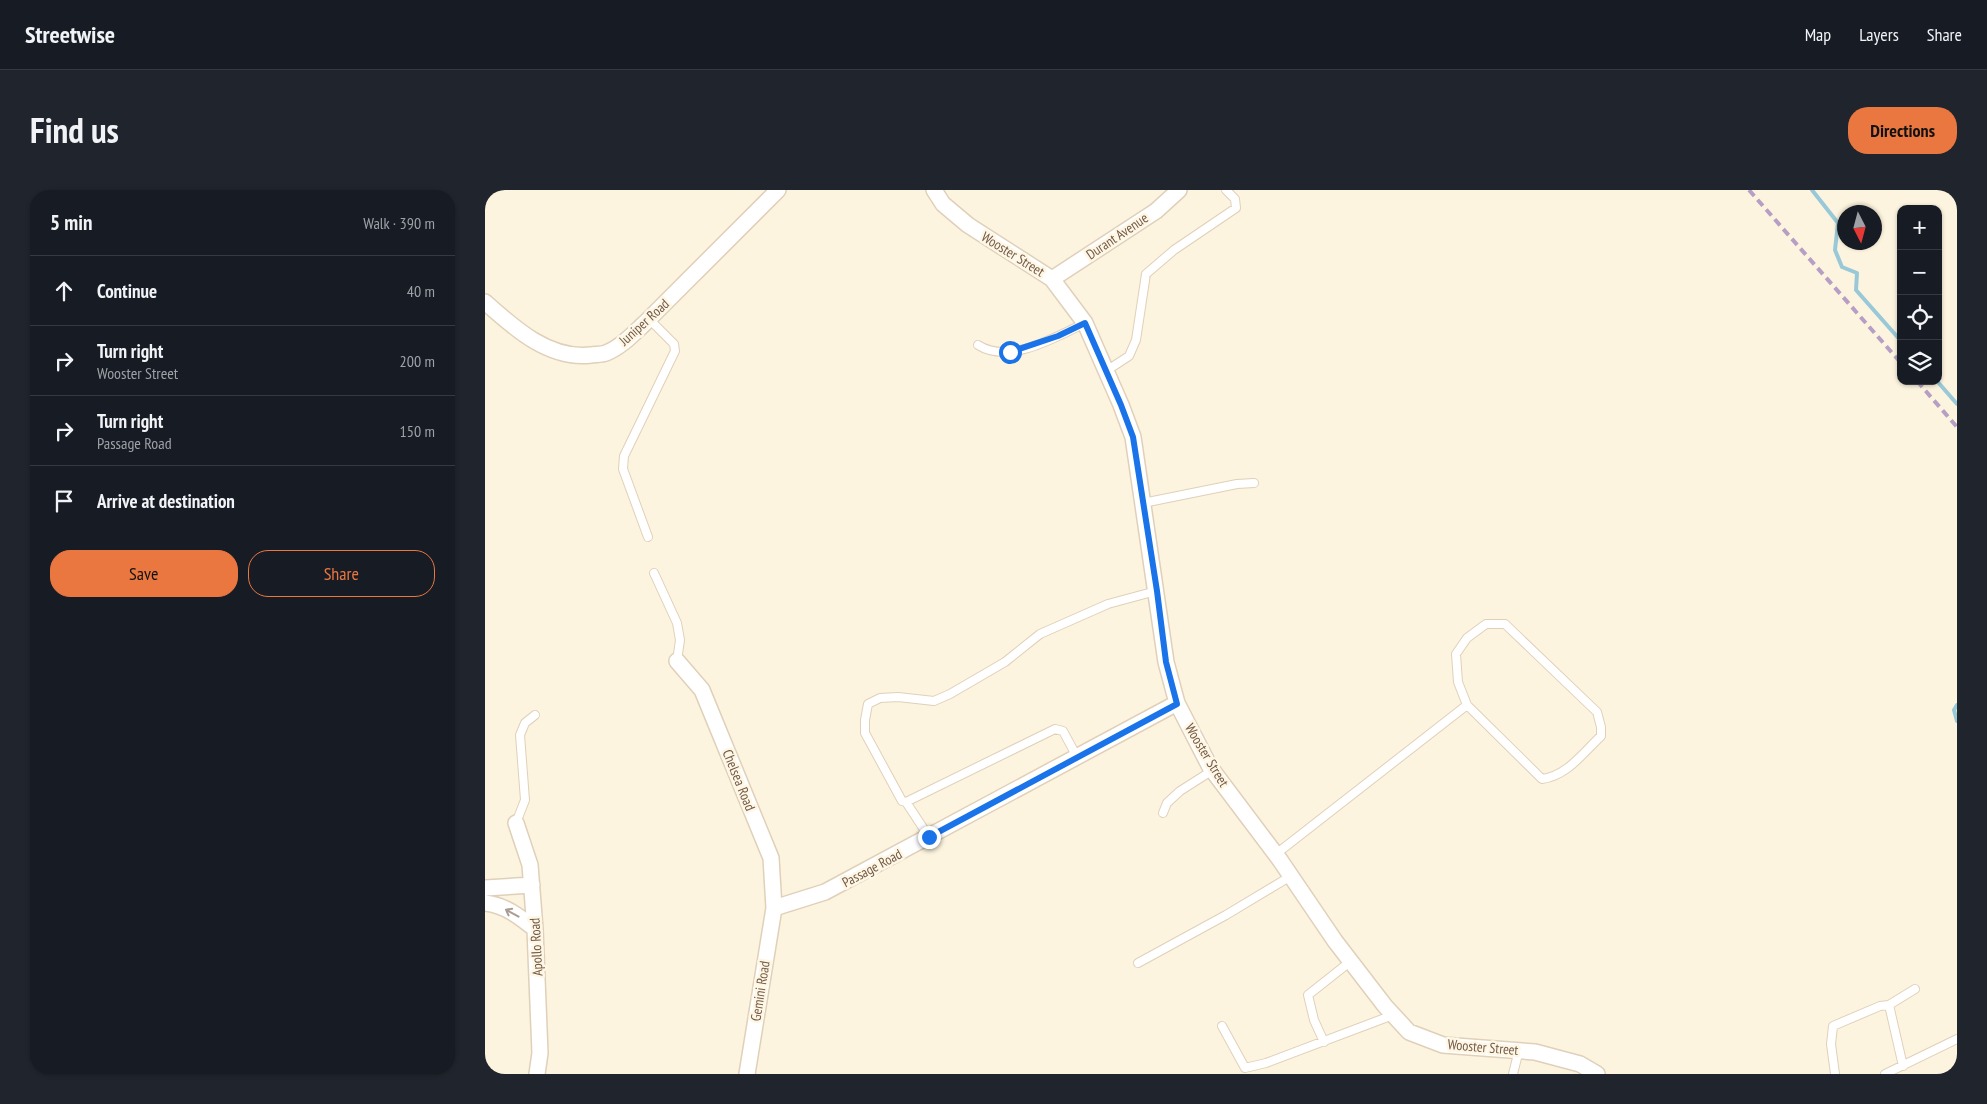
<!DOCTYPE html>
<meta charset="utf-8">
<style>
body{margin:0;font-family:"PT Sans Narrow",sans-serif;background:#20242c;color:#f1f3f6}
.controls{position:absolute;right:15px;top:15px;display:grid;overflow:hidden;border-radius:10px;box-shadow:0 1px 4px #0004}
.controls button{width:45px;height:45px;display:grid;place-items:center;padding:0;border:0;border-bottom:1px solid #363941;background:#171b24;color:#f1f3f6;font:25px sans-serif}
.compass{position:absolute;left:1352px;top:15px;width:45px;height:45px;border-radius:50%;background:#171b24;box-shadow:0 1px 4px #0004;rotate:174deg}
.stop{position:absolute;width:15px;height:15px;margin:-11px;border:4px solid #1a73e8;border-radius:50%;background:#fff}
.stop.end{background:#1a73e8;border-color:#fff;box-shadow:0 1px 5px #0008}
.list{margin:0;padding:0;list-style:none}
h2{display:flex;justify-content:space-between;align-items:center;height:65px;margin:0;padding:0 20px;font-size:21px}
h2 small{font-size:16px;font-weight:400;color:#9ea1a6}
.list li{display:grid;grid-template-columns:32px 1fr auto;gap:15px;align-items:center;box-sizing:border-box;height:70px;padding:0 20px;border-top:1px solid #363941}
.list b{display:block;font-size:19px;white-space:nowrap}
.list p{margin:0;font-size:16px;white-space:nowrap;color:#9ea1a6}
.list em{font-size:16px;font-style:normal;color:#9ea1a6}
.actions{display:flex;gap:10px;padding:15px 20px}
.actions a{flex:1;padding:11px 0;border:1px solid #ea7740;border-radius:20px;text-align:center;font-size:18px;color:#ea7740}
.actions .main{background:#ea7740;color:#111}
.icon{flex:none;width:28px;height:28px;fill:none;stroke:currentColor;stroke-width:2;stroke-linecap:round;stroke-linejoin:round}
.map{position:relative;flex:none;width:1472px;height:884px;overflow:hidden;border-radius:20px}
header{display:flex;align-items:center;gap:30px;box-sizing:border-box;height:70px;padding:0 25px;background:#171b24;border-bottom:1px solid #363941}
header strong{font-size:24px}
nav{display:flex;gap:28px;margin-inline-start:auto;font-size:18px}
.intro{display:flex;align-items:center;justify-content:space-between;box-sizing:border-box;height:120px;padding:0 30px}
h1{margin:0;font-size:35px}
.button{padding:12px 22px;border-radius:20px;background:#ea7740;color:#111;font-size:18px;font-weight:700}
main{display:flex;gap:30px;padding:0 30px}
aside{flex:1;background:#171b24;border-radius:20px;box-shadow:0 1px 4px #0004}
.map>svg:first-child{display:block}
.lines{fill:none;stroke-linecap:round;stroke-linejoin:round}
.stream{stroke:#99c8d8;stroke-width:4}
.service-casing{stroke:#e0d0ba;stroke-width:10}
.minor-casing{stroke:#e0d0ba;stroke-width:18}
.service{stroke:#fff;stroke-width:8}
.minor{stroke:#fff;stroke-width:15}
.rail{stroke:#b79ec5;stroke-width:4;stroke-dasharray:8 5;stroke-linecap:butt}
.oneway{stroke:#aa9c90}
.route{stroke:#1a73e8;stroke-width:6}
.labels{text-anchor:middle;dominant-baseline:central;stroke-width:5;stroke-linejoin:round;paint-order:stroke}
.street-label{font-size:14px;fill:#725a46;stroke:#fff7e5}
</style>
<header>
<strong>Streetwise</strong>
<nav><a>Map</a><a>Layers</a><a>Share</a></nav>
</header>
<div class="intro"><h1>Find us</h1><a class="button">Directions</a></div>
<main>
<aside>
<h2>5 min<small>Walk · 390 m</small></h2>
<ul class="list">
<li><svg class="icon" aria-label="ahead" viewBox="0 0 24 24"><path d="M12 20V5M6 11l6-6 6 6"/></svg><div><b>Continue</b></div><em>40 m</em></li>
<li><svg class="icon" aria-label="right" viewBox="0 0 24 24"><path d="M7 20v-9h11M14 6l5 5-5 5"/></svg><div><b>Turn right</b><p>Wooster Street</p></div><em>200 m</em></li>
<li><svg class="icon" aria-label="right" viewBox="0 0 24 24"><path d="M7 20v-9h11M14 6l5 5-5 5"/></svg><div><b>Turn right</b><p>Passage Road</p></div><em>150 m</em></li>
<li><svg class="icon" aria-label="arrive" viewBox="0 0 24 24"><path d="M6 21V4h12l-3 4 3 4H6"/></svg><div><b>Arrive at destination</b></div></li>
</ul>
<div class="actions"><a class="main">Save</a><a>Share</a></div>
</aside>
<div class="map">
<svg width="1472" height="884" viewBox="0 0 1472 884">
<rect width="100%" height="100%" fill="#fcf4de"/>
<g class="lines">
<path class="stream" d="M1327,0L1353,33L1350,60L1357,77L1372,83L1371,100L1416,151
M1452,191L1472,214
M1472,515L1469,520L1472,531"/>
<g class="service-casing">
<path id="service" d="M493,155C524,175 571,147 600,133
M621,181L644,166L651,150L661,84L689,60L751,18L750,9L741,0
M658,313L752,294L769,293
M163,347L138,279L139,266L190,161L189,154L164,129
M169,383L192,433L195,450L192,471
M592,567L578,541L570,539L421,612L417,611L380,543V530L383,514L395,508L413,507L449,511L465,504L520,472L555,444L623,414L671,401
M421,612L444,647
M678,623L682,613L695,601L728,580
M31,633L40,610L35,545L40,533L50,525
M791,664L982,515L973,492L971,464L982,448L1001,434H1020L1112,522L1116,537V546C1098,563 1082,586 1057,589L982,515
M653,773L741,725L806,686
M1404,815L1430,799
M737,836L760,878L781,873L908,825
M839,852L829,830L823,805L866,771
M1028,884L1034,860
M1350,884L1346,854L1348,836L1395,816L1404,815L1418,876
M1400,884L1472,849"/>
</g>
<g class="minor-casing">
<path id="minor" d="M449,0L458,14L483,35L567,89L600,133L636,215L648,247L681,472L692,513L725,577L795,670L850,751L900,816L924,842L958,855L1050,862L1095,874L1112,884
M567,89L671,21L694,0
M0,112C29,138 64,170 106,165C110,164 116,165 121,163C136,157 148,144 160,133L293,0
M192,471L217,500L286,668L289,718L262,884
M31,633L45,675L50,739L55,863L52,884
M0,698L47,695
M0,713C20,715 35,727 50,739
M289,718L340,702L692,513"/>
</g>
<use href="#service" class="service"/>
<use href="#minor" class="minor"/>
<path class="rail" d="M1264,0L1416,173
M1432,191L1472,237"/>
</g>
<defs><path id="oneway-shaft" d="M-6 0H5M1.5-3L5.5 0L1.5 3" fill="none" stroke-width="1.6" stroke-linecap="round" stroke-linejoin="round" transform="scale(1.25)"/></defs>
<use class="oneway" href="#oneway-shaft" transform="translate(27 723) rotate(-151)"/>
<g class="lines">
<path class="route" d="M444,647L692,514L681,472L672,401L648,247L636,215L600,133L573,146L525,162"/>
</g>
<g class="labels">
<g class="street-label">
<text transform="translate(632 46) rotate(-34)">Durant Avenue</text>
<text transform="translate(528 64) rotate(32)">Wooster Street</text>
<text transform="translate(159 132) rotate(-42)">Juniper Road</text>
<text transform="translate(722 565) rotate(59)">Wooster Street</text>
<text transform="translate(254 590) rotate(68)">Chelsea Road</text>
<text transform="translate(387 678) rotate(-28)">Passage Road</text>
<text transform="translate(51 757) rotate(-93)">Apollo Road</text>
<text transform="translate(275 801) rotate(-81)">Gemini Road</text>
<text transform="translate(998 857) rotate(5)">Wooster Street</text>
</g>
</g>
</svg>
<div class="controls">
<button>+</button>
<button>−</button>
<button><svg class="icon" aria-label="locate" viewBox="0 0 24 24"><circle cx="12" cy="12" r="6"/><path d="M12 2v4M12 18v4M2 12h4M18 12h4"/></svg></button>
<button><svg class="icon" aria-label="layers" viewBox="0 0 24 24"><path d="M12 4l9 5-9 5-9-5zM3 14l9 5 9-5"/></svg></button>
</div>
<svg class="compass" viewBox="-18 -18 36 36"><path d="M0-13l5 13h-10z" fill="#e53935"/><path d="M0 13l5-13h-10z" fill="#9ea1a6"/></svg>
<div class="stop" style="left:525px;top:162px"></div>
<div class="stop end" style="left:444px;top:647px"></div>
</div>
</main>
